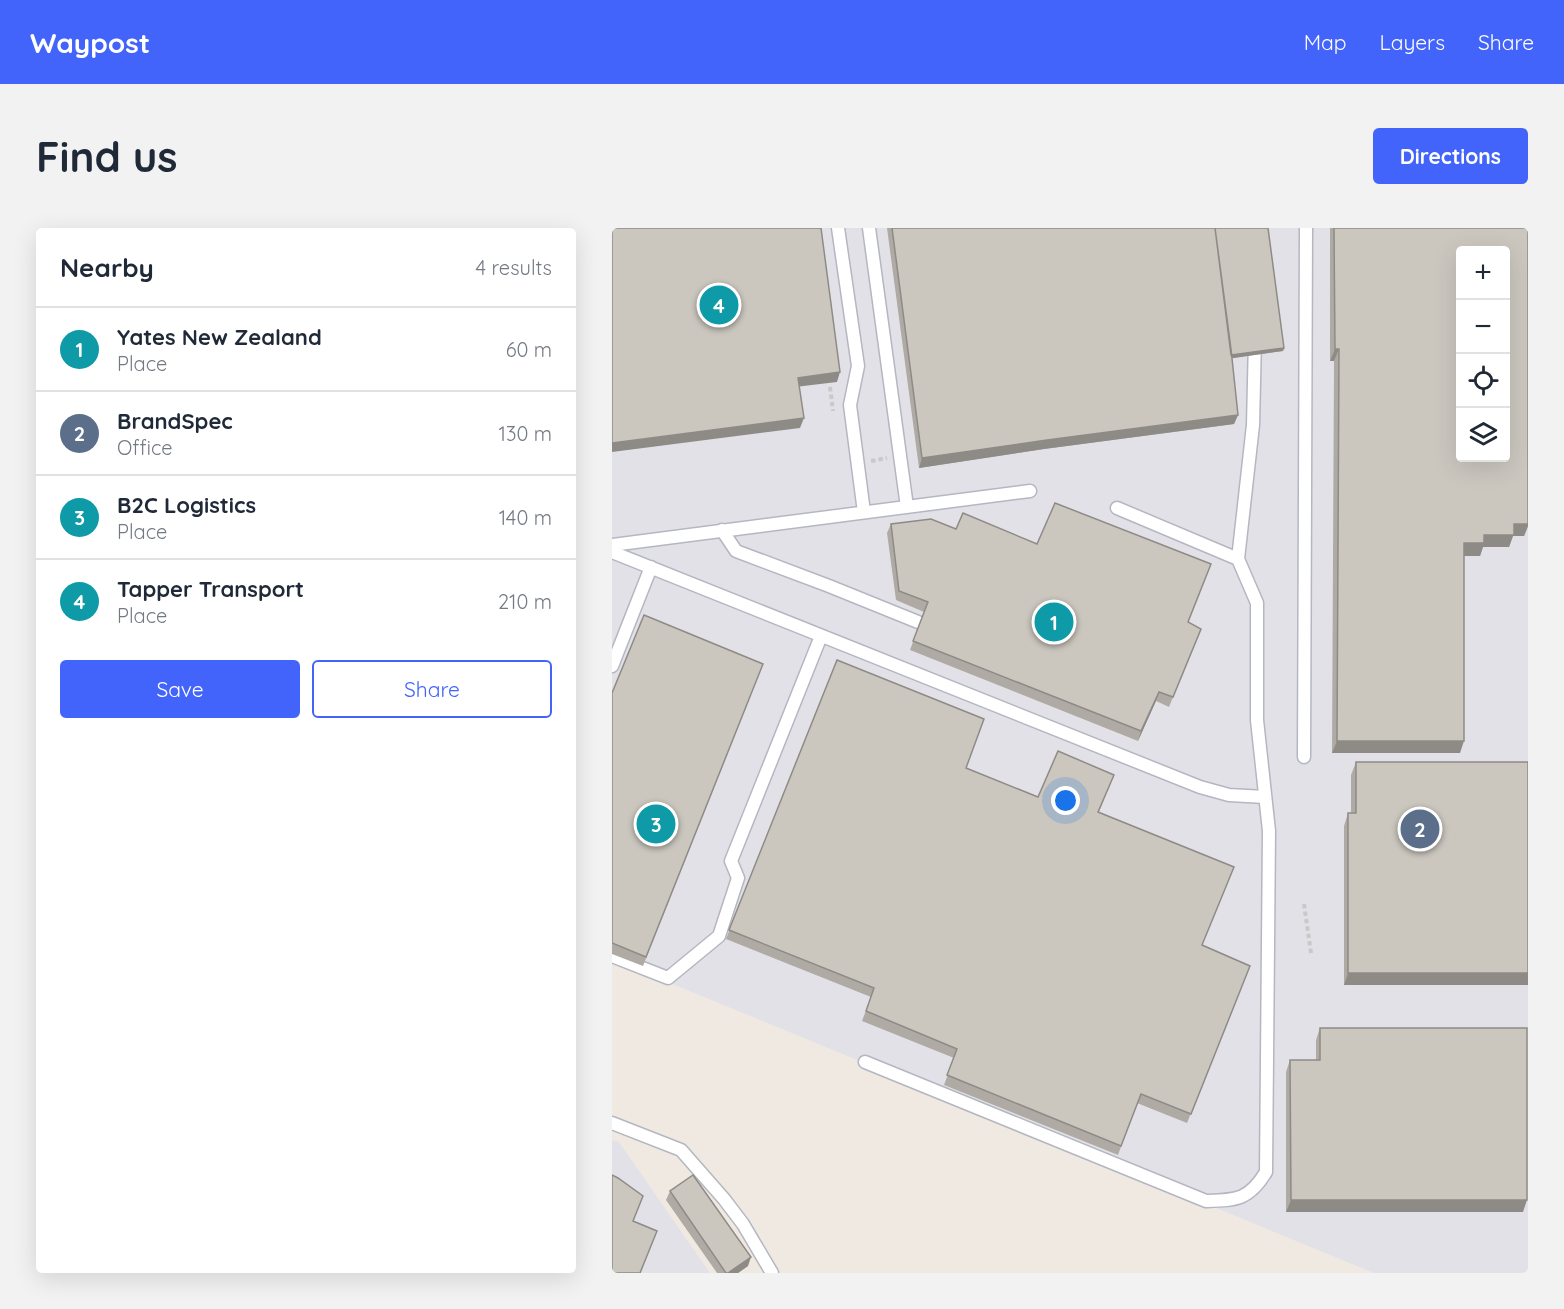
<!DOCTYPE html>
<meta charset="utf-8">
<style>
body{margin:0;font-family:Quicksand,sans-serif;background:#f2f2f3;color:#1f2937}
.controls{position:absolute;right:18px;top:18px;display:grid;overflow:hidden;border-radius:6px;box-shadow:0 6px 24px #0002}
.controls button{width:54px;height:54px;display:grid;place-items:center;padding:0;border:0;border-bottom:2px solid #e0e1e3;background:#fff;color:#1f2937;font:30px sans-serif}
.you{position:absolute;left:454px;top:573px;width:21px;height:21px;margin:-15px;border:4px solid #fff;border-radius:50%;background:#1a73e8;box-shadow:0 0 0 9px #1a73e833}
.badge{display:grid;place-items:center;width:39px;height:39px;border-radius:50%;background:#4264fb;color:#fff;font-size:20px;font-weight:700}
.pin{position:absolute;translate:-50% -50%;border:3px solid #fff;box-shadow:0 2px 6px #0006}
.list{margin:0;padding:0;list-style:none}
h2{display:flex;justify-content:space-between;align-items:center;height:78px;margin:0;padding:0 24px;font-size:26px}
h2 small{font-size:20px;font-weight:400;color:#747a83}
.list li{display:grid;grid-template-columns:39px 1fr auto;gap:18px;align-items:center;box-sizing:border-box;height:84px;padding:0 24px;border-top:2px solid #e0e1e3}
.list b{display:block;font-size:22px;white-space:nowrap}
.list p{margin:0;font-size:20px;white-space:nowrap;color:#747a83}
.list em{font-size:20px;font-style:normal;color:#747a83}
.actions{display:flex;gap:12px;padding:18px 24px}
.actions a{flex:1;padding:14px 0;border:2px solid #4264fb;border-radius:6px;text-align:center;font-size:21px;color:#4264fb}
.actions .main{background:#4264fb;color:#fff}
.icon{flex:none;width:33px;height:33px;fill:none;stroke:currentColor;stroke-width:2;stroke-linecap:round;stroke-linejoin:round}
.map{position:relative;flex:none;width:916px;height:1045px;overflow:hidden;border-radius:6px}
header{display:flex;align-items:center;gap:36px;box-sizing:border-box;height:84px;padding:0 30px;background:#4264fb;color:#fff}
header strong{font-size:28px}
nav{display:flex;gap:33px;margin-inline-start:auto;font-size:21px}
.intro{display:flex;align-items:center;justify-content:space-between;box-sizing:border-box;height:144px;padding:0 36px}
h1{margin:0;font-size:42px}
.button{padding:15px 27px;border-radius:6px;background:#4264fb;color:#fff;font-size:21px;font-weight:700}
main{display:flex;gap:36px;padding:0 36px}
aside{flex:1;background:#fff;border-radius:6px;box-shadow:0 6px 24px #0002}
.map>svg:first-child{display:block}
.industrial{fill:#e3e1e8;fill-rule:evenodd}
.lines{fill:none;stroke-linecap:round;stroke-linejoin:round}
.service-casing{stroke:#b4b7c1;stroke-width:15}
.path{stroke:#c9c9c9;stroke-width:4;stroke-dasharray:4.5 3;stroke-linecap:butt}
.service{stroke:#fff;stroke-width:12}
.wall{fill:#afaba4}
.shaded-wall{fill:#8e8b86}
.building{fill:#cbc7bf;stroke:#8e8b86;stroke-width:1.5;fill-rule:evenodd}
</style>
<header>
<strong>Waypost</strong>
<nav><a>Map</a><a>Layers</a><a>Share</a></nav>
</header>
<div class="intro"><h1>Find us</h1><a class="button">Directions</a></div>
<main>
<aside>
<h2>Nearby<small>4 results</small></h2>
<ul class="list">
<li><span class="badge" style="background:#0f9aa8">1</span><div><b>Yates New Zealand</b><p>Place</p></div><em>60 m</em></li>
<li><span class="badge" style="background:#5c6f8a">2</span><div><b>BrandSpec</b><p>Office</p></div><em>130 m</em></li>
<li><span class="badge" style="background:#0f9aa8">3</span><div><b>B2C Logistics</b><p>Place</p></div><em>140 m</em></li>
<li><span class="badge" style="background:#0f9aa8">4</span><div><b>Tapper Transport</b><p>Place</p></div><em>210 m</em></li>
</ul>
<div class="actions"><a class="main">Save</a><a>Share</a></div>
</aside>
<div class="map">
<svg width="916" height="1045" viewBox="0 0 916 1045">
<rect width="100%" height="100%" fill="#efe9e1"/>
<path class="industrial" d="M0,0H916V1045H762L0,731ZM849,22H894V230H849Z
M0,912L7,914L98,1045H0Z"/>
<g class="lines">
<g class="service-casing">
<path id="service" d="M226,0L246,138L238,177L252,284
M257,0L295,279
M110,302L124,323L217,358L306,394
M0,317L418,263
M0,324L588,559L617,567L653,569
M626,331L641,197L643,111
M0,438L39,339
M692,529L694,0
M0,728L56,750L107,708L126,650L119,633L209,408
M253,834L594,973C625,972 637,972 654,944L657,603L645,492V375L626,331L505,280
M0,895L69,922L112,971L131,996L160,1045"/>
</g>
<path class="path" d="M218,159L221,183
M259,233L275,230
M692,676L699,725"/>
<use href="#service" class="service"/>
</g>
<path class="wall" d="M275,0H656L672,120L671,123L620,130L626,187L622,196L432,221L307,240Z
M718,0H916V298L912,308H901L897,319H871L868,328H852L848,525H720L722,133H718Z
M279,296L576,395L589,401L557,479L544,473L526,513L298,422L312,384L284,372L275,305Z
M225,432L354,540L426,569L502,547L487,584L591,717L638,738L575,895L525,875L506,927L332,857L342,830L250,793L259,769L114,711Z
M151,436L31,738L0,726V465Z
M744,534H916V757H732V598L736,585H739V547Z
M708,800L911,984H674V844L678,832H704V812Z
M58,963L136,1038L126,1045H105L54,972Z"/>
<path class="shaded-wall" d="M672,120L671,123L615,131L616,127Z
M723,121H727L722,133H718Z
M228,144L225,154L183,159L186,150Z
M626,187L622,196L432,221L307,240L310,230L435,212Z
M192,190L188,200L0,224V215Z
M902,296H916V298L912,308H901L897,319H871L868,328H848L852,315Z
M547,464L544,473L526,513L529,503Z
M725,513H852L848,525H720Z
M736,745H916V757H732Z
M679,972H915L911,984H674Z
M139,1029L136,1038L126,1045H116Z"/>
<path class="building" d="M0,0H209L228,144L186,150L192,190L0,215Z
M280,0H603L619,121L626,187L435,212L310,230Z
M603,0H656L672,120L619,127Z
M722,0H916V296H902V307H872V315H852V513H725L727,121H723ZM849,22H894V230H849Z
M443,275L599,336L576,394L589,401L561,469L547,464L529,503L301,413L316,374L287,363L279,296L319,291L344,301L351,285L425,316Z
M32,387L151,436L34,729L0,715V465Z
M225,432L372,491L354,540L426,569L446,523L502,547L486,584L622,639L590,717L638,738L579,886L529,866L509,918L335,847L345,821L254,783L262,760L117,702Z
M744,534H916V745H736V585H744Z
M708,800H915V972H679L678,832H708Z
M0,947L6,950L31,968L21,993L45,1003L28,1045H0Z
M81,947L139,1029L116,1045H114L58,963Z"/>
</svg>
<div class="controls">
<button>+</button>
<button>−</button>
<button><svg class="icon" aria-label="locate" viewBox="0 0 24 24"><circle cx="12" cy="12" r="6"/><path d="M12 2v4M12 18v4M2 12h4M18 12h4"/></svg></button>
<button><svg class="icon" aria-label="layers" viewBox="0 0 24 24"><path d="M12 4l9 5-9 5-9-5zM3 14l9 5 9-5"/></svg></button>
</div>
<div class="you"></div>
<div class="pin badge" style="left:442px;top:394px;background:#0f9aa8">1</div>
<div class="pin badge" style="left:808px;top:601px;background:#5c6f8a">2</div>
<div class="pin badge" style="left:44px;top:596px;background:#0f9aa8">3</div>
<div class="pin badge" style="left:107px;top:77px;background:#0f9aa8">4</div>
</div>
</main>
